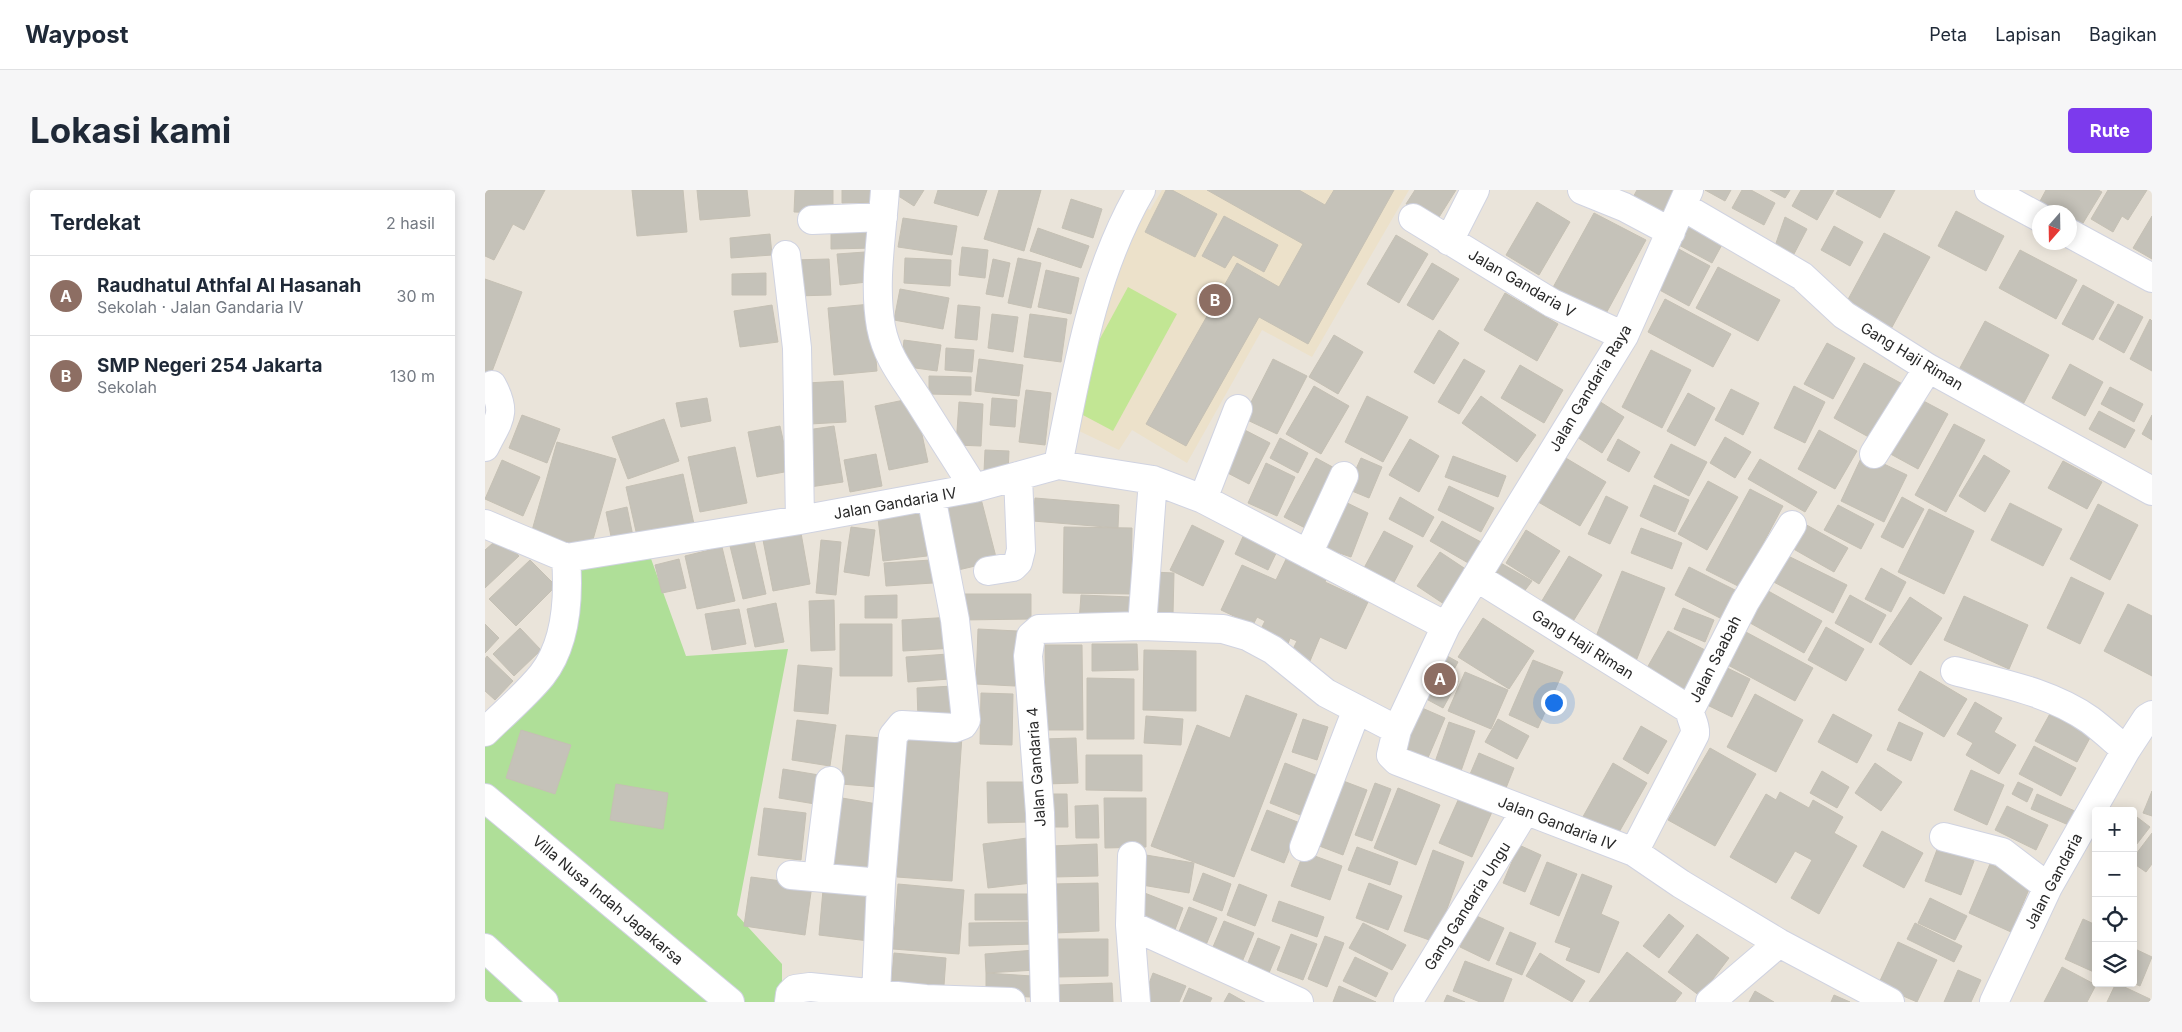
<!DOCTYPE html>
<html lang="id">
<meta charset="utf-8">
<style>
body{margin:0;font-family:Inter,sans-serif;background:#f6f6f7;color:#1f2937}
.controls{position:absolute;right:15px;bottom:15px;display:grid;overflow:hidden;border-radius:5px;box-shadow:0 2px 12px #0003}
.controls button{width:45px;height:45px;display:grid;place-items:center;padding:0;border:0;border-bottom:1px solid #e0e1e3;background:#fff;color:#1f2937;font:25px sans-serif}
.compass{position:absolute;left:1547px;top:15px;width:45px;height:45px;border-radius:50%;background:#fff;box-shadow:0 2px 12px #0003;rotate:200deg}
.you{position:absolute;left:1068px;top:512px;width:18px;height:18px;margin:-12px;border:4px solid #fff;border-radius:50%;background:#1a73e8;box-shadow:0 0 0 8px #1a73e833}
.badge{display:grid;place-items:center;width:32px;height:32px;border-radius:50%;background:#7c3aed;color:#fff;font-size:16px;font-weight:700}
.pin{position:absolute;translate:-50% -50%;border:2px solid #fff;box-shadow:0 1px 5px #0006}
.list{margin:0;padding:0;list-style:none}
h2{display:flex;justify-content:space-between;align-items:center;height:65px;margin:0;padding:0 20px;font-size:21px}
h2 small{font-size:16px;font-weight:400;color:#747a83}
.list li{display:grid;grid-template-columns:32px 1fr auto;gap:15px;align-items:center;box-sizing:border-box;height:80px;padding:0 20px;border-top:1px solid #e0e1e3}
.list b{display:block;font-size:19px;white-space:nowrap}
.list p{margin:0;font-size:16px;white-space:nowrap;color:#747a83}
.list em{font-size:16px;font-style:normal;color:#747a83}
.icon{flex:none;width:28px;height:28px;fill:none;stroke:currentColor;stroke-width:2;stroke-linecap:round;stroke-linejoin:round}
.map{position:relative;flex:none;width:1667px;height:812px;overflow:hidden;border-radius:5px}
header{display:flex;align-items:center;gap:30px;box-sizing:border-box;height:70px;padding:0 25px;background:#fff;border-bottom:1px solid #e0e1e3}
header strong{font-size:24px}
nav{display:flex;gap:28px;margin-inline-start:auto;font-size:18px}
.intro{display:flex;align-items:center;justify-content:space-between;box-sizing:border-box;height:120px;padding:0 30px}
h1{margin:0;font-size:35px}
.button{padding:12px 22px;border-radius:5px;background:#7c3aed;color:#fff;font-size:18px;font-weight:700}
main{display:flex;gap:30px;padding:0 30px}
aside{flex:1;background:#fff;border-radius:5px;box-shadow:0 2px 12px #0003}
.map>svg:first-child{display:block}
.education{fill:#ece1ca}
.green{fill:#afdf98}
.pitch{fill:#c2e694}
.building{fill:#c5c2b9;stroke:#c5c0b4}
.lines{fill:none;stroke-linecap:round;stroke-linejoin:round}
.minor-casing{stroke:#d0d3e1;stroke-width:30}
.minor{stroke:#fff;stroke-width:28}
.labels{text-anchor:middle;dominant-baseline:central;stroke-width:4.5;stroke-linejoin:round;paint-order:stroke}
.street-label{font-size:15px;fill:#282828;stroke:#fff}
</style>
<header>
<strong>Waypost</strong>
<nav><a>Peta</a><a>Lapisan</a><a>Bagikan</a></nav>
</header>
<div class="intro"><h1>Lokasi kami</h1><a class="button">Rute</a></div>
<main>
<aside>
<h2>Terdekat<small>2 hasil</small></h2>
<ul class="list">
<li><span class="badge" style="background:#8d6e63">A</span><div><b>Raudhatul Athfal Al Hasanah</b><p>Sekolah · Jalan Gandaria IV</p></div><em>30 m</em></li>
<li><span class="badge" style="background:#8d6e63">B</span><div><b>SMP Negeri 254 Jakarta</b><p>Sekolah</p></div><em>130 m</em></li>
</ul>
</aside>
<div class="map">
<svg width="1667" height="812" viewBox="0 0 1667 812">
<rect width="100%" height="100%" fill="#eae4da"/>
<path class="education" d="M677,0H924L827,167L777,140L702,273L647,240L634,260L571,230L640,5L665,20Z"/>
<path class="green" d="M160,352L201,466L303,459L252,725L297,774V812H0V552L70,479L90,372Z"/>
<path class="pitch" d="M643,97L692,124L628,241L579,215Z"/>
<path class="building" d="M2,0H60L39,40L28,34L9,70L0,66V4Z
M147,0H198L202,42L152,46Z
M212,0H262L265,26L215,30Z
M310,0H348V23L309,22Z
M357,0H394V12L357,13Z
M404,0H439L429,16Z
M453,0H502L493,26L449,13Z
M514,0H556L539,61L499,49Z
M681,0H687L732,24L710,67L660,42Z
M722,0H814L840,15L849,0H909L823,154L774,127L701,256L661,234L752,73L794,97L818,54Z
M930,0H971L951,32L921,14Z
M1152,0H1191L1177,27L1146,11Z
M1220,0H1246L1240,11Z
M1257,0H1266L1290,13L1279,35L1247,18Z
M1285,0H1305L1300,8Z
M1316,0H1349L1332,30L1307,16Z
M1353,0H1410L1395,28L1351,4Z
M1561,0H1613L1617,2L1595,38L1584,31V22H1570L1554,13Z
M1623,0H1662L1643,30L1637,26L1628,42L1606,29Z
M586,9L617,19L608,48L577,38Z
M1052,12L1085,32L1054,85L1021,65Z
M1471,21L1519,46L1501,81L1453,56Z
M1109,23L1161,50L1118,129L1066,101Z
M739,26L793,55L779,82L748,65L740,78L717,66Z
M1667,26V69L1648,58Z
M1300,27L1322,39L1309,64L1290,56Z
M418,28L472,36L467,65L413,57Z
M1205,32L1239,51L1227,73L1192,54Z
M1349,36L1378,52L1365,76L1336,60Z
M553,38L604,56L596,78L545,61Z
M389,40V58L346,59V41Z
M1399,43L1445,67L1406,139L1360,115Z
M285,44L287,65L246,68L245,48Z
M911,45L943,64L914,113L882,94Z
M477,57L503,60L500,88L474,85Z
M1190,57L1225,76L1204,116L1169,97Z
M1535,60L1592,90L1571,129L1514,98Z
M380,62L382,92L355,95L352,64Z
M420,68L466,70L465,96L419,93Z
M533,68L556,73L546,118L523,113Z
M344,69L346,105L310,106L308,70Z
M508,69L525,73L518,107L501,104Z
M947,73L974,89L948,130L922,115Z
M1233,77L1295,110L1273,151L1211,118Z
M561,80L594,88L586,124L553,117Z
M281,83V105H247V84Z
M0,89L37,102L3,192L0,191Z
M1598,95L1629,112L1608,150L1577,134Z
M415,99L464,108L458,139L409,130Z
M1020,103L1073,134L1052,171L999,140Z
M1180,109L1246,144L1228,177L1163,142Z
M386,114L392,181L349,185L343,118Z
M1633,114L1658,127L1639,163L1614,149Z
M287,115L293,152L255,157L249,121Z
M473,115L495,117L492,150L470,148Z
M507,124L533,127L528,162L503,158Z
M545,124L582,129L576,172L539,167Z
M1665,129L1667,131V181L1645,169Z
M1500,131L1564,165L1533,224L1469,189Z
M954,140L974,153L949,194L929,182Z
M849,145L878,162L853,204L824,187Z
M419,150L456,155L452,181L416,176Z
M1342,153L1370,168L1348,209L1319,194Z
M461,158L489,160L487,182L460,180Z
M1166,160L1206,180L1177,238L1137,217Z
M494,169L538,175L534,206L490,201Z
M788,169L822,186L792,244L758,228Z
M979,169L1000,181L974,224L953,212Z
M1379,173L1421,196L1391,251L1349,228Z
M1585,174L1618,192L1600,226L1567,208Z
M1035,175L1078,200L1059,233L1016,208Z
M444,186L486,187V205L444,204Z
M358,191L361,232L325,234L322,193Z
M829,196L864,216L836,264L801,244Z
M1309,196L1340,212L1320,253L1289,238Z
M1625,197L1658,214L1649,232L1616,214Z
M1246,199L1274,213L1258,245L1230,230Z
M541,200L566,203L560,255L534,252Z
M1203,203L1230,218L1210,256L1182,241Z
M882,206L923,227L898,272L860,252Z
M996,206L1051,245L1032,272L977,233Z
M1106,206L1139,227L1117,263L1084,242Z
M1429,206L1463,224L1433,279L1400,261Z
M222,208L226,231L196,237L191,213Z
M429,208L443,272L404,280L390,216Z
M507,208L532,210L530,237L505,235Z
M474,212L498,214L496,256L471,255Z
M1614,221L1650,240L1640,258L1604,239Z
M37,225L75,239L62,273L24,258Z
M1667,225V250L1657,244Z
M179,229L194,271L143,289L127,247Z
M1469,234L1500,250L1461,322L1430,305Z
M295,236L305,281L272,287L263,242Z
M349,236L358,292L325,297L322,240Z
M752,236L785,253L764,294L731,277Z
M1334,240L1372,261L1350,299L1313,279Z
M1240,247L1266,262L1250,288L1225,273Z
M795,248L823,263L813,283L785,268Z
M925,249L954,266L934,302L904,285Z
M1133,249L1155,262L1144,282L1122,270Z
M72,252L131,269L105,360L46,344Z
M1186,254L1222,272L1204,306L1169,287Z
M250,257L262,313L215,322L203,267Z
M500,260L524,261L523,283L499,282Z
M391,264L397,296L365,302L359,270Z
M1074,264L1121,292L1095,336L1048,309Z
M1378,264L1422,285L1399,332L1356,311Z
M1499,265L1525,281L1500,322L1474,306Z
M968,266L1021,286L1013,307L960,287Z
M831,268L855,281L824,340L799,327Z
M876,268L897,277L884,308L862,299Z
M1275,269L1332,302L1320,322L1263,289Z
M17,270L55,287L38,326L0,309Z
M1578,271L1617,292L1602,319L1563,298Z
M781,273L810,287L792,326L763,313Z
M198,284L209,334L152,346L141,297Z
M1223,291L1253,307L1222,360L1193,344Z
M1169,295L1204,310L1190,342L1155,326Z
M964,296L1009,318L996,342L953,320Z
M1265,299L1298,316L1255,397L1221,380Z
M494,301L512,371L473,380L456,310Z
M1121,306L1143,317L1125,354L1103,344Z
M915,307L949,327L938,347L904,329Z
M1417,307L1439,319L1418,358L1396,347Z
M550,308L634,315L633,338L548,331Z
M856,310L883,323L866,367L837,357Z
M1525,313L1577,339L1558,376L1506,350Z
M1613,314L1653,335L1625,390L1585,369Z
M1353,315L1389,334L1376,359L1339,340Z
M142,317L149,351L128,356L121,322Z
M1444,319L1489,341L1459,404L1413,382Z
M437,323L442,366L398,371L393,328Z
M957,331L996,352L985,374L945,351Z
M1318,333L1363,358L1349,382L1305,357Z
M707,335L739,351L718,396L685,380Z
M366,337L390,340L384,386L359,382Z
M579,337L647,338L646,404L578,403Z
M1156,338L1197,353L1187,379L1146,363Z
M761,340L795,355L783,380L750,364Z
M1041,340L1075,361L1054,394L1021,373Z
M899,341L928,356L908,394L879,378Z
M316,343L325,394L288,401L278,350Z
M16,346L34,366L0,398V360Z
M336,350L356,352L351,405L331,403Z
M269,351L281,404L258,409L245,356Z
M237,357L250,411L212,419L200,366Z
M955,362L985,382L962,416L932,396Z
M804,363L845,381L840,392L883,412L861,459L835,447L825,471L806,463L812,451L805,448L803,454L775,441L780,431L772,427L768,435L736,420L757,375L791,390Z
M1297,363L1362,395L1348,423L1281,388Z
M1084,366L1117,385L1087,433L1055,414Z
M194,369L201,398L177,403L170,375Z
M45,370L71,396L31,436L4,409Z
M446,370L448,393L401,396L399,373Z
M1014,372L1047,391L1038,403L1008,388Z
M1204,377L1250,400L1235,428L1190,405Z
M1396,378L1421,392L1406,422L1380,409Z
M1137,381L1180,398L1151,471L1108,454Z
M668,382L689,383L688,424L666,423Z
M1586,387L1619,403L1595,454L1562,438Z
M1276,397L1337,431L1319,463L1258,429Z
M476,404H546V429L477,430Z
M412,405V428H380V406Z
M596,405L646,407L645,434L594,432Z
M1365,405L1401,425L1386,453L1350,433Z
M1479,406L1543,435L1524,479L1459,450Z
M1425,407L1457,428L1426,475L1394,454Z
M349,410L350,460L326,461L324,411Z
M291,413L299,452L270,457L262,419Z
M1643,414L1667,426V486L1619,461Z
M1198,418L1229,430L1220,452L1189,439Z
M254,419L261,454L227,460L220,424Z
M468,427L470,458L418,461L417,430Z
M998,428L1049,461L1024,499L973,467Z
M0,434L14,448L0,463Z
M355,434H407V486H355Z
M1341,437L1379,459L1361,491L1323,470Z
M35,438L56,460L29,486L8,464Z
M493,439L532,441L530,496L491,494Z
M1183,441L1224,462L1200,507L1158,485Z
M1259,441L1328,478L1310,511L1241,474Z
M607,454H652L653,480L607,481Z
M560,455H597L598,540H561Z
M659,460L711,461V521L658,520Z
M955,462L973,472L965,487L973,491L958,518L932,504Z
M463,464L465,489L423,492L421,467Z
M2,466L28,491L10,510L0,501V469Z
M1048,470L1078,482L1053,538L1024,525Z
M1234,474L1265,489L1247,527L1216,512Z
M313,475L347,478L343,524L309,521Z
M1435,481L1482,509L1459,547L1413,520Z
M980,482L1023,500L1006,539L963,521Z
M602,488L649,489V549H602Z
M468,496L469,527L433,529L432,498Z
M496,503L528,504L527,555L495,554Z
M1270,504L1318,530L1291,582L1242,557Z
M761,505L812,524L749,687L666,656L712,535L745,548Z
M1490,512L1517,528L1509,542L1531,555L1514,584L1481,565L1488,553L1472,544Z
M937,518L960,528L942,570L919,560Z
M1567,520L1607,544L1592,572L1550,551Z
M1348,524L1387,545L1372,573L1333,552Z
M661,526L698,529L696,555L659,553Z
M818,529L843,537L832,570L807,562Z
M1013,529L1044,546L1032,569L1000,552Z
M312,530L351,535L345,576L307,570Z
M964,532L990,541L976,581L950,572Z
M1414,532L1438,543L1426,571L1402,560Z
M1156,536L1182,551L1163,584L1138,569Z
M36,540L86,555L70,604L21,588Z
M421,542L477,546L467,691L412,687Z
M361,545L397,548L393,597L356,594Z
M591,548L593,593L560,594L558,549Z
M1549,556L1591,578L1576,606L1534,584Z
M1225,558L1271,584L1230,656L1183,630Z
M994,563L1029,578L1019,603L983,589Z
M601,565H657V601L601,600Z
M800,573L838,588L823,628L785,613Z
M1128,573L1162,593L1129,651L1095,632Z
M1390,573L1417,592L1396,621L1370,603Z
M298,579L334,585L330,614L294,608Z
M1486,580L1519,595L1502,635L1469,620Z
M1337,581L1364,597L1352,618L1325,603Z
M853,589L882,600L858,665L829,654Z
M502,592H544L545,632L503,633Z
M1533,592L1548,599L1542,612L1527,604Z
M890,593L906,599L887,651L870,645Z
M131,594L183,603L178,639L125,630Z
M913,598L955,615L931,675L889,658Z
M1667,601V626L1658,623Z
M1295,602L1324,618L1328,610L1358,627L1349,643L1372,656L1334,724L1306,708L1327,670L1310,661L1291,693L1245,667L1281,604L1291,610Z
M560,604H582L583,637H561Z
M1552,604L1592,622L1586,636L1546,619Z
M357,608L398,615L388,681L346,674Z
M619,608H661V657L620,658Z
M974,608L1007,622L987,667L954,653Z
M613,615L614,648H591L590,616Z
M1522,616L1563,635L1551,660L1510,640Z
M279,618L321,623L316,670L273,665Z
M782,620L815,633L799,673L766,660Z
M1648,624L1665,637L1648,659Z
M1397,641L1438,663L1419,698L1378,676Z
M1667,643V674L1661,682L1648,673V668Z
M542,648L547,693L503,698L498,654Z
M612,654L613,686L568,687L567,656Z
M1034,655L1056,665L1040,702L1018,693Z
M872,657L913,672L905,695L863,680Z
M1453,657L1489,671L1476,705L1440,691Z
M948,660L979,672L950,752L919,741Z
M819,662L857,676L845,710L806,696Z
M661,665L709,673L704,703L657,695Z
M1062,672L1092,684L1074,726L1045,714Z
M1505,674L1547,692L1526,742L1484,723Z
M718,683L746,694L737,721L708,710Z
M1097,684L1127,696L1116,724L1134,732L1114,783L1081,770L1086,758L1070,752Z
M266,687L327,695L320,745L259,736Z
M613,693L614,741L570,743L568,694Z
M884,693L917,706L903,740L871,728Z
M413,694L479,700L474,764L408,759Z
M754,694L782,705L770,736L742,725Z
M338,700L389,706L384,751L334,745Z
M657,702L698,718L688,745L647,730Z
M490,704H549V730H490Z
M1445,708L1482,726L1470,750L1433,733Z
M794,711L839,727L832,747L787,731Z
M704,717L732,728L721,755L693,744Z
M1184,724L1199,736L1174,768L1158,756Z
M989,725L1019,738L1004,771L975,757Z
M1598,729L1611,735V783L1580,769Z
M739,731L769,743L755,777L725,764Z
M549,732V754L484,756V733Z
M878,733L921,755L907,780L864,758Z
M1430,733L1477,756L1469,772L1422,749Z
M1025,742L1051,753L1037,785L1011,774Z
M806,744L832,754L818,790L792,780Z
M1212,744L1244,768L1215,806L1183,782Z
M840,746L859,753L842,797L823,789Z
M773,748L795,757L784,783L762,775Z
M571,749H623V786L571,787Z
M1413,752L1452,770L1432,812L1393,795Z
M1648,758L1667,767L1655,796L1648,793Z
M550,760L551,780L501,783L500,764Z
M1142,762L1197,803L1190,812H1104Z
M409,763L461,768L458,809L405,804Z
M1055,763L1100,791L1087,812L1041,786Z
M870,767L903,783L891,807L858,791Z
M980,771L1027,789L1018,812H995L968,801Z
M1577,777L1611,795L1602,812H1559Z
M1473,780L1496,790L1486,812H1459Z
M501,783L547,786L546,807L501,805Z
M668,783L701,796L694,812H657Z
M627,793L628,812H574L573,795Z
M1631,793L1665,809L1664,812H1622Z
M854,796L891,812H848Z
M704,798L727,808L725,812H698Z
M1270,801L1289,812H1264Z
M744,803L760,812H739Z
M962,805L980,812H959Z
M1349,805L1365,812H1346Z"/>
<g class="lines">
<g class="minor-casing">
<path id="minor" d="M400,0C397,45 388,93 396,137C402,168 418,186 434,211C452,240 471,269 489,298
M1097,0L1139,17L1186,42
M1204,0L1139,146L961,436L912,540L906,565L912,571L1149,662L1196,694L1294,753L1405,812
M1504,0L1554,27
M1197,16L1317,86L1359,125L1443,178L1667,301
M928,28L1067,113L1139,146
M327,30L398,27
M1584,43L1667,88
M964,51L990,0
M301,65L312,158L315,330
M0,257C13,230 23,224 7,195
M1389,264L1443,178
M573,275C592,181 607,84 656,0
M718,309L753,219
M0,334L81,368L315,330L489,298L573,275L668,290L718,309L961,436
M823,364L859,286
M503,381L528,377L533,372L536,360L533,286
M991,387L1205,520
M657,436L668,290
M1470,481C1515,493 1566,502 1605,530C1617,539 1629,550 1641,560
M0,542C18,524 40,506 57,485C82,453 84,407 81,368
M0,608L245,812
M1459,647L1517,662L1563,697
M819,657L872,519
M1149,662L1210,544C1211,534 1205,529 1205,520L1260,412L1307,335
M647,666L645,735L814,812
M306,685L396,693
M333,686L345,591
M645,735L651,812
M0,758L59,812
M391,805L396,693L408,546L417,535L470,538L478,535L481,530L470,430L446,306
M304,812L305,804L310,799L325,797L441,809L526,812
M560,812L555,623L543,466L546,446L554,439L657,436L738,439L762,446L788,460L841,503L912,540
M923,812L1040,621
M1225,812L1294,753
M1509,812L1563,697L1641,560L1662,528L1667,525"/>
</g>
<use href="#minor" class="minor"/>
</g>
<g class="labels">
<g class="street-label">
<text transform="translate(1037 93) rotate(30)">Jalan Gandaria V</text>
<text transform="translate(1427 166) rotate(31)">Gang Haji Riman</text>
<text transform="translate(1105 198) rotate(-59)">Jalan Gandaria Raya</text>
<text transform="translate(410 313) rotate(-10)">Jalan Gandaria IV</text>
<text transform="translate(1098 454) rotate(32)">Gang Haji Riman</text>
<text transform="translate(1230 469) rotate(-63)">Jalan Saabah</text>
<text transform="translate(551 577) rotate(-94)">Jalan Gandaria 4</text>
<text transform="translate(1072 633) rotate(21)">Jalan Gandaria IV</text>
<text transform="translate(1568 691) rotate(-62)">Jalan Gandaria</text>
<text transform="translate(123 710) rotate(40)">Villa Nusa Indah Jagakarsa</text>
<text transform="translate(982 716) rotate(-58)">Gang Gandaria Ungu</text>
</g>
</g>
</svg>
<div class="controls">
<button>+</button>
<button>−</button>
<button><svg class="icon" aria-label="locate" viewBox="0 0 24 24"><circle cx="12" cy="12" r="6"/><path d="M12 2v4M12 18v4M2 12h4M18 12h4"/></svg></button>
<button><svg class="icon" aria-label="layers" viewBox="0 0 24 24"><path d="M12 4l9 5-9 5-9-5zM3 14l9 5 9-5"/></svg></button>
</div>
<svg class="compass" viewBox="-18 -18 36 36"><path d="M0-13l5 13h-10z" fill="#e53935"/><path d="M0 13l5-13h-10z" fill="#747a83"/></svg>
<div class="you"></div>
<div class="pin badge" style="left:955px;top:489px;background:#8d6e63">A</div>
<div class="pin badge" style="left:730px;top:110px;background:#8d6e63">B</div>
</div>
</main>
